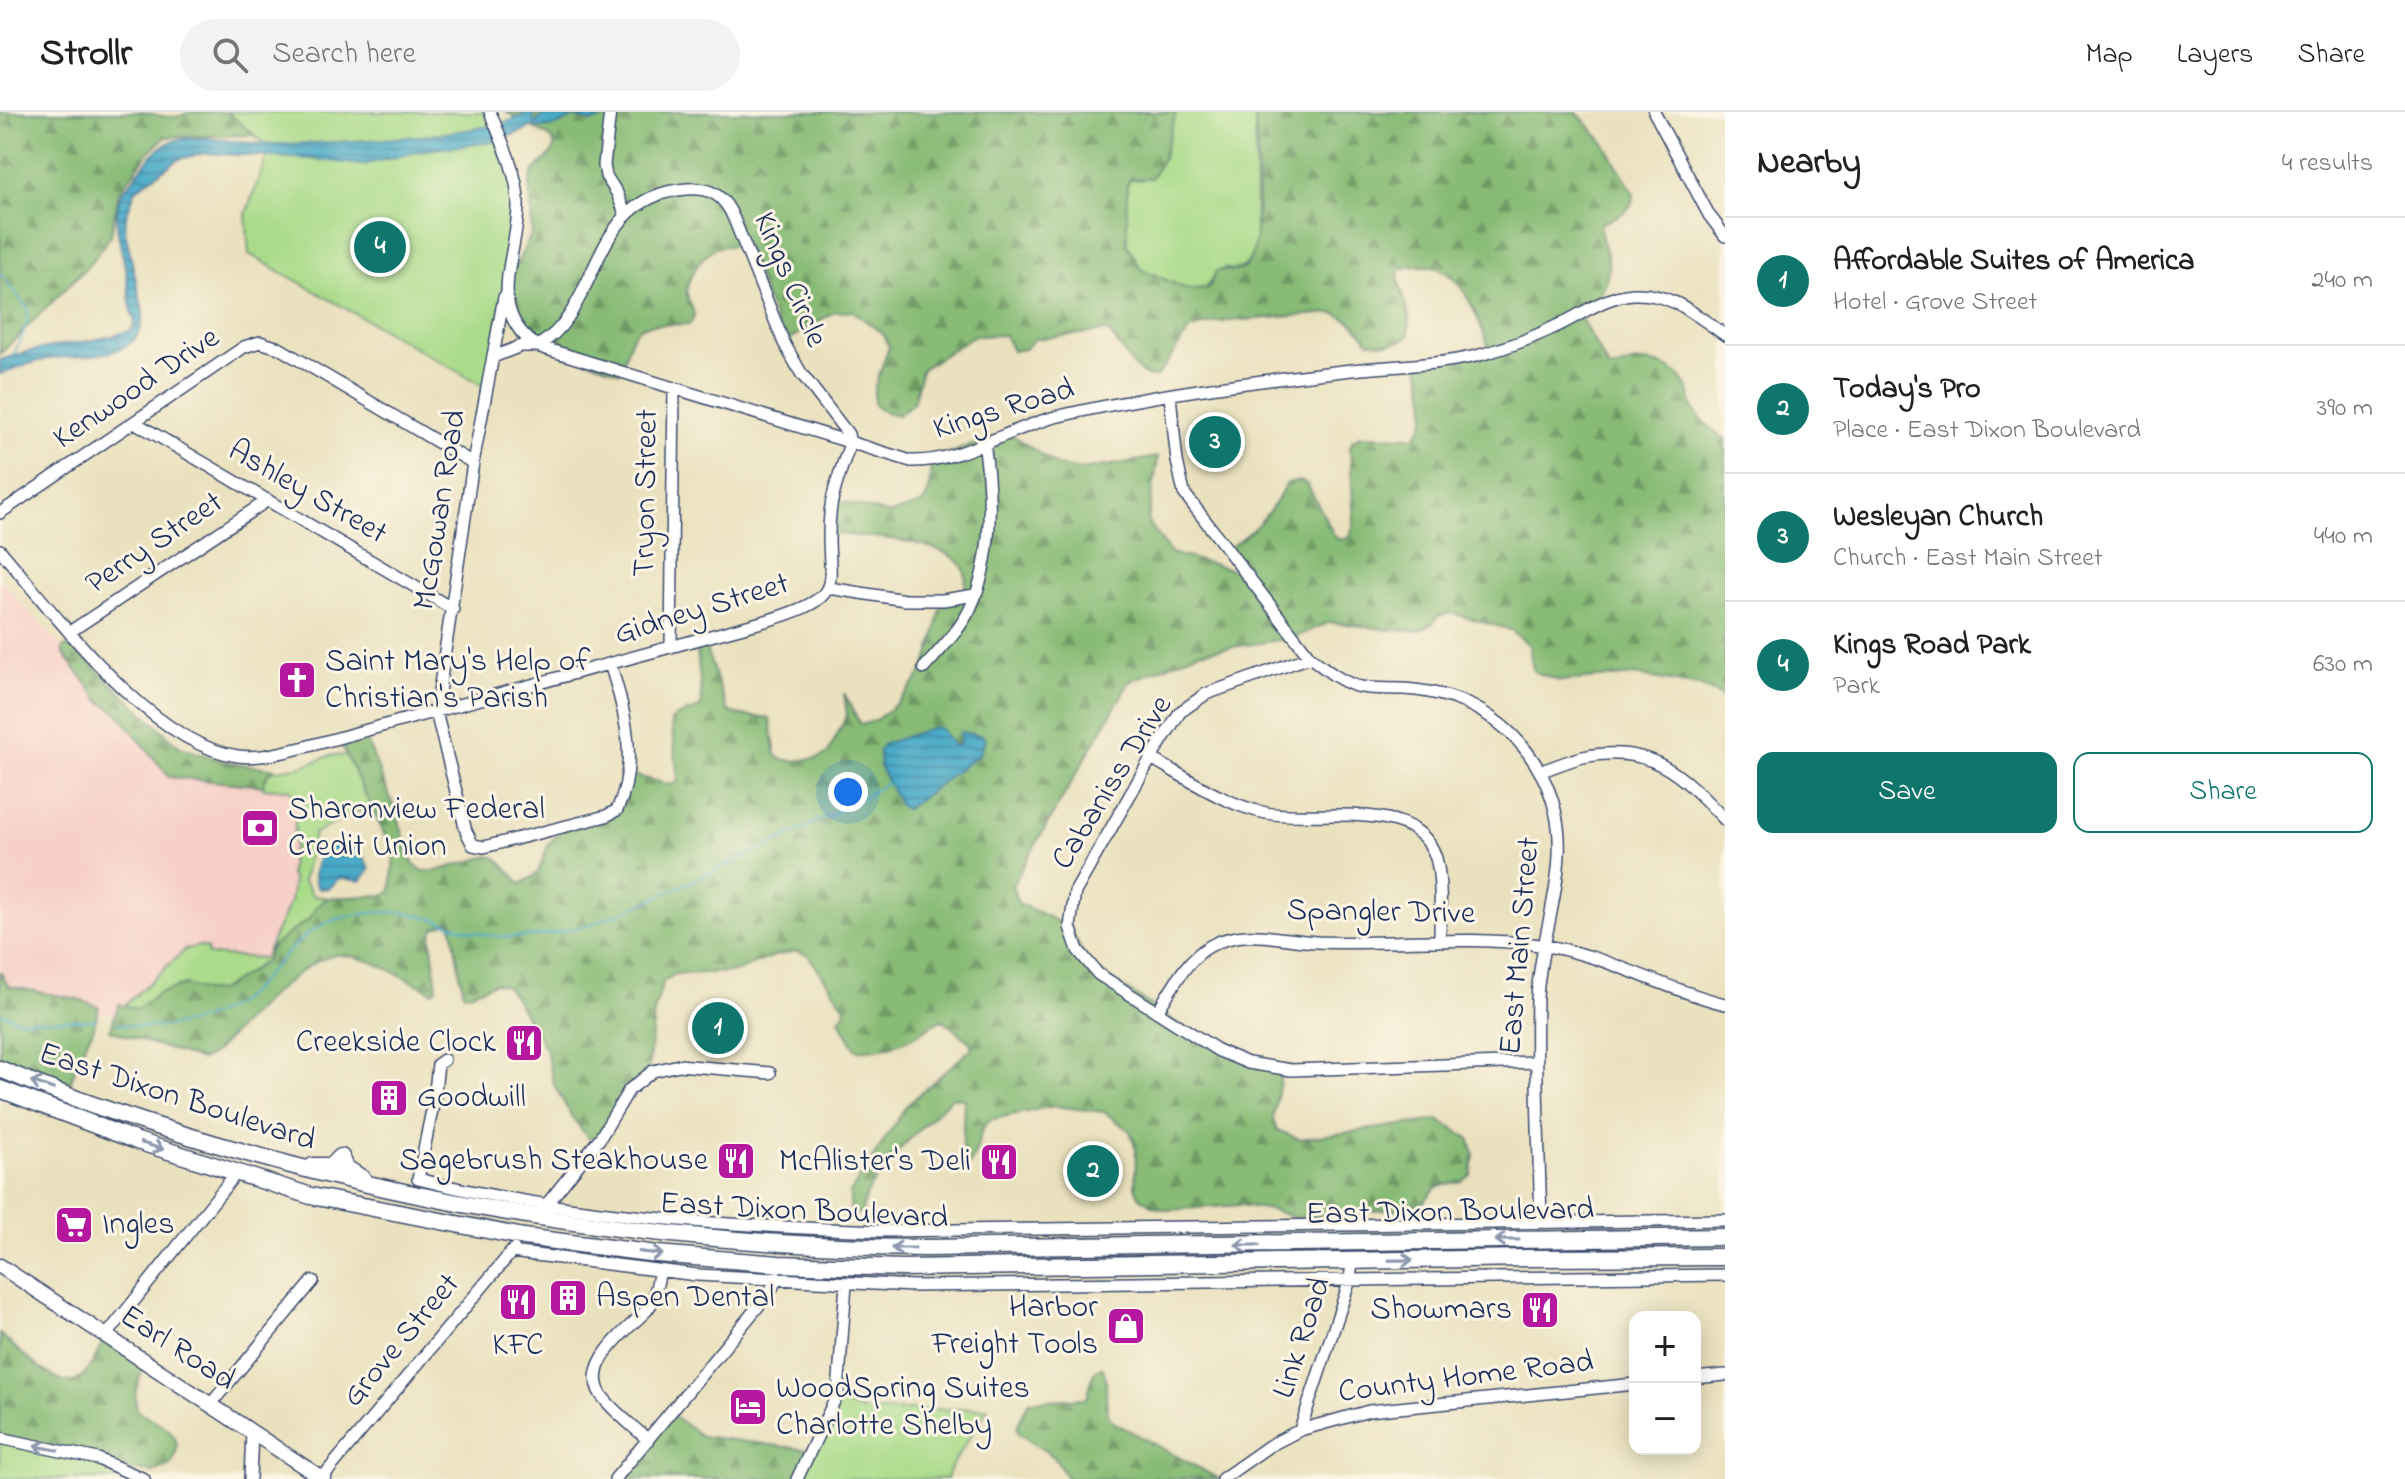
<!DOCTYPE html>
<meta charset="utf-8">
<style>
body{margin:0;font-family:"Indie Flower",sans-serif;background:#f2f2f2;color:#202124}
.controls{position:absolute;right:24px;bottom:24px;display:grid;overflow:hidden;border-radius:16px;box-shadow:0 4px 20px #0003}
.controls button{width:72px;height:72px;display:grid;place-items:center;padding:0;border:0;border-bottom:2px solid #e0e0e0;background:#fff;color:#202124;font:40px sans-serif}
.you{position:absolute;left:848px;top:680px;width:28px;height:28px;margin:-20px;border:6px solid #fff;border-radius:50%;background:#1a73e8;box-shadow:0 0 0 12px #1a73e833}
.badge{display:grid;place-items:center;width:52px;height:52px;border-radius:50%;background:#0f766e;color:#fff;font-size:26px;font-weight:700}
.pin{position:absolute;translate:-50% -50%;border:4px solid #fff;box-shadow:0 2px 8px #0006}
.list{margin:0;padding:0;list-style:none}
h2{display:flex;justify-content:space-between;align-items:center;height:104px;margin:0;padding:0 32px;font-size:34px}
h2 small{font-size:26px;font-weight:400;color:#757577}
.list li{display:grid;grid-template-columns:52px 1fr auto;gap:24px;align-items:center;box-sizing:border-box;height:128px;padding:0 32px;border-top:2px solid #e0e0e0}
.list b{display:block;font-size:30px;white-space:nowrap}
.list p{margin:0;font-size:26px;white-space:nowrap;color:#757577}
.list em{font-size:26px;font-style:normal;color:#757577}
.actions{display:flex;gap:16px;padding:24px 32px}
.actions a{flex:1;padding:18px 0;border:2px solid #0f766e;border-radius:16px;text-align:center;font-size:28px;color:#0f766e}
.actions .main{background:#0f766e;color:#fff}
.icon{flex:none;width:44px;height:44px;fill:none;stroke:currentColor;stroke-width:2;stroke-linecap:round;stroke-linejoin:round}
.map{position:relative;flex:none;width:1725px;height:1367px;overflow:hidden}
header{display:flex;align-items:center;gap:48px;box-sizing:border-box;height:112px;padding:0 40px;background:#fff;border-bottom:2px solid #e0e0e0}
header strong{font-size:38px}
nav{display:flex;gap:44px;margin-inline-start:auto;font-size:28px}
.search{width:560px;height:72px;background:#f2f2f2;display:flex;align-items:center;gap:20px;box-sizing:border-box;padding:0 28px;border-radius:44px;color:#757577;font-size:30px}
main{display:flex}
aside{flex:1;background:#fff}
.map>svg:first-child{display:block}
.built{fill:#f7d1c8}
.green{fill:#aadb8a;stroke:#628574;stroke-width:2}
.forest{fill:url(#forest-firs);stroke:#51756a;stroke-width:2}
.water{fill:url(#water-rules);stroke:#326c93;stroke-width:2}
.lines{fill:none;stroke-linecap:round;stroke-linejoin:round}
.stream{stroke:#49aac8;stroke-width:2}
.minor-casing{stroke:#3a4a6c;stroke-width:14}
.major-casing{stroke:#3a4a6c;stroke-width:17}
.highway-casing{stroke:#3a4a6c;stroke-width:19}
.minor{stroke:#fff;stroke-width:11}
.major{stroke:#fff;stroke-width:14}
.highway{stroke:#fff;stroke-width:16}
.oneway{stroke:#8d97ae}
.labels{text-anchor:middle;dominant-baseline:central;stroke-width:6;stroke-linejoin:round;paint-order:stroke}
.street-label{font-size:32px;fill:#1b2f5e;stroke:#fcf5e5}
.poi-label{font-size:32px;fill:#1b2f5e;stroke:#fcf5e5;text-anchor:start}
</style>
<header>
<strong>Strollr</strong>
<div class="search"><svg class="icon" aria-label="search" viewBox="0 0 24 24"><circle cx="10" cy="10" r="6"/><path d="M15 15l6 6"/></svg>Search here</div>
<nav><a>Map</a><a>Layers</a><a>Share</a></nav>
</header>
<main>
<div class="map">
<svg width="1725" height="1367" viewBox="0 0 1725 1367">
<defs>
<pattern id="forest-firs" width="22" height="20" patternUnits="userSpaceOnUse" patternTransform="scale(2)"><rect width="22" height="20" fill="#87bb76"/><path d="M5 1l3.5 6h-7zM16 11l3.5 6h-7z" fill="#6e9864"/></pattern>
<pattern id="water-rules" width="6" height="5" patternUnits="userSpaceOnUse" patternTransform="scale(2)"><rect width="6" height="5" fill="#49aac8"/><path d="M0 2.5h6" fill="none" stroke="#3c8ba6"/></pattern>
</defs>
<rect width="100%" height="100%" fill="#fcf5e5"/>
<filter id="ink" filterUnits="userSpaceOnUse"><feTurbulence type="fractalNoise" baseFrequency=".0125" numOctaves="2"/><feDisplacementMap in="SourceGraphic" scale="16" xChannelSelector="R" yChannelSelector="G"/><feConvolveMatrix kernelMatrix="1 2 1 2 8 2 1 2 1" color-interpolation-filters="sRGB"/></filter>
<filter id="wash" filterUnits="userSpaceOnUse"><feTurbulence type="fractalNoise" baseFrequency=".006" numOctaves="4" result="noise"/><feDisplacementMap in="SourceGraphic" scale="32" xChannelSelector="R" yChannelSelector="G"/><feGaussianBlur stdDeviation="1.8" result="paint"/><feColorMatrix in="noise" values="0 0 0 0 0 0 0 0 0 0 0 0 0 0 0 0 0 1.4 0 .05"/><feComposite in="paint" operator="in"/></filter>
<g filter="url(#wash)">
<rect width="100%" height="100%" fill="#eae1be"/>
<path class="built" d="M0,467L63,536V541L100,589L118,601L169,664L291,678L303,691L302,704L295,706L294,736L291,742L293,768L291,790L264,847L207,841L133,883L124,894L119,893L115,903L100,898L99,895L8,873L0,859Z"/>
<path class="green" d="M227,0H490L518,91L487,276L249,142L246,102L267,44L265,32Z
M1176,0H1255L1256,132C1250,150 1244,162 1224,156L1205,177H1186L1141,157L1127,132V73L1130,67L1142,68Z
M332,643L347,644L375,702L355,699L314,722L303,768L313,784L328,786L317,794L309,807L271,835L266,849L219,880L205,879L185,873L159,881L137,897L124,894L186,837L200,834L207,836L208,843L264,846L290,790L293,768L290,764L291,742L294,736L295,706L302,704L303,692L293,689L291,678L263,676V668L271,659L303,654Z
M835,1290L863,1299L988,1296L951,1355L947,1367H797Z
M0,1326L83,1343L144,1367H0Z"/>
<path class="forest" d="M0,0C46,0 94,0 140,0C157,1 173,11 188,0H227L254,23L165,25L149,40L119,80L111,123L89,153L0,242Z
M506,0H1176L1162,48L1151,66L1131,67L1127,73V132L1141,157L1186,177L1209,176L1216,159C1226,156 1237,162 1245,155C1265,137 1256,29 1255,0H1576L1603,29L1634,82C1633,101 1615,105 1600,112C1599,123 1605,132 1607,143C1613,167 1599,191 1579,203L1609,257C1620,257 1629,250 1639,250C1660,249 1682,259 1689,280C1692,286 1690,291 1694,298C1701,308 1711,316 1720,325L1725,326V585L1699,574L1636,563L1560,569L1533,559L1529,533L1511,518L1451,501L1438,504L1432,512L1419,519L1392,518L1330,510L1293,526L1199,540L1130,569L1012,773L1018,791L1070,815L1088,852L1220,939L1282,957L1273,1007L1277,1018L1299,1027L1438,1008L1469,1026L1474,1042L1471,1063L1462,1069L1437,1075L1419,1095L1295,1106L1272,1098L1241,1093L1168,1098L1155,1095L1140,1085L1135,1076L1136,1038L1130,1019L1104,1000L1053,994L989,1008C975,1021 981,1045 965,1056L962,1054L964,987L952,985C925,1013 865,1063 862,1100L855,1103L850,1097V1081L907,993L971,937V931L943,908C932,910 925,919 915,924C899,933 873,940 856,938L839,907L844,902L845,895L808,843L797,839L774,844L735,860L675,862L663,870L654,900L648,962L636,972L600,1026H588L572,1005L554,973L546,938L512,881L504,873L495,871L467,882L463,880L451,809L434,816L431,824L437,876L433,880C405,866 374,846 342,843C307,839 237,918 212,943L201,948L110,918L119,892L137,897L159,881L185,873L205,879H219L266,849L271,835L309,807L317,794L328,786L386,783L391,779L394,742L338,626L363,620L398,705L408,741L414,753L424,759H436L489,744L497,746L521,772L538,761L548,733L564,715L611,703L625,661L671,673L676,671L678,667L671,609L677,604L700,596L702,591L696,528L702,526L728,599C741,606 755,603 770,607L776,643L781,647L794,649L819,646L828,641L847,603L844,581L860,612C881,613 915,574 924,556C934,536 937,510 943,488L965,485C965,476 968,462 962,454C941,426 862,425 829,421L832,387L889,402L922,392L929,380L931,348L1008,320L1058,354L1082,358L1158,345L1148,409L1170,441L1243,460L1227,437C1254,420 1272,400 1287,371L1300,369L1307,372L1335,425L1342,428L1350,423L1354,412L1350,335L1353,328L1361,324L1414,325C1435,307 1422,275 1419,251L1491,240C1478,209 1464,155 1425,154C1416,154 1409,153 1400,158L1398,166L1410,207L1408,224C1397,234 1382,231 1368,229C1358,214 1350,206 1333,201L1216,210L1190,217L1157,265C1130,266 1125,232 1106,219L1034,227L1025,237L1012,239L1004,223L973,224L922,257L913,291L898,303L882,299L874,293V277L889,235L884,223L853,199L834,200L784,231L744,132C735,134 719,133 712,138C701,145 685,169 687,182C689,195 699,200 690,212C633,214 638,204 620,260L524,224L506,173L532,121L530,71L533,60L552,41L555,33L551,26Z
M66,534L72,535L180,635L226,650L276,657C268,660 264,665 263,674L169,665L118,601L100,589L63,541V536Z
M0,859L8,874L77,887L99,895L93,918L85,932L70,971L63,974L0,950Z
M0,1222C14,1234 61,1282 79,1267C91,1258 99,1237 106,1224L146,1250C139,1267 131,1281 138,1299C160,1312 191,1322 170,1354L152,1360L122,1356L0,1326Z
M1102,1255C1111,1270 1101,1289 1111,1309L1219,1367H1068L1054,1345L1019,1322L1017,1314L1029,1289L1087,1286L1094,1260Z
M670,1301L701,1324L811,1338L797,1367H629L630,1349Z"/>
<path class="water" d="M525,0H534L533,9L537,11L545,0H628L591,10L574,5C559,14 549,18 532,14L526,18L492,30L425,38L362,53L313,47L205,41L179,47L136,77L126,104L125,119L143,200C145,250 83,242 49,247C32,250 16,256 0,262V248C42,232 89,233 132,218L135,209C127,190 130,173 125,154C120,130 111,104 122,80C138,65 151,35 174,29C202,21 237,32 266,32C303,33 509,24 525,0Z
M934,615L941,617L954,634L959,633L960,620L983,624L985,628L979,642L906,697L900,694L880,655L879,639L884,632Z
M335,730L358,735L370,757L361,769L339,766L329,776L319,777C307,763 319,738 335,730Z"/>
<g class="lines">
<path class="stream" d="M0,161L28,197L27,211L14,243
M0,901L20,908H96
M117,912C158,919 196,915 233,893C251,883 266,862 281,847C295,832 313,814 334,808C360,801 390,797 417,803C449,810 478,825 511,825C579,826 645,790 705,763C768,734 830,707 888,670"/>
</g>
</g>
<g filter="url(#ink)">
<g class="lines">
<g class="minor-casing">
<path id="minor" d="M490,0C501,28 517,59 518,89C520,142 482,196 537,234L911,349C958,351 1008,317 1055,305C1149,283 1247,270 1343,259C1387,254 1433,254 1476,244C1507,236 1538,224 1567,209C1588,198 1608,184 1633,182C1671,180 1696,203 1725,223
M610,0L604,53L606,64L617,81L626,104
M1654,0L1709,103L1725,124
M504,185L473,351L436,600L466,719L473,733L484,735L606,704L617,698C639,652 625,598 610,552
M493,245L521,234H537
M1170,284L1177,349L1184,381L1310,545C1324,556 1338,568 1356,574C1371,578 1388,576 1404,577C1434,579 1464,587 1489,604C1535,635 1562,687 1559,743C1557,792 1539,838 1537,887C1535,961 1539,1036 1541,1110
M134,310L453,497
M0,401L244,235L260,230L279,236L473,351
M0,438C55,502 151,633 238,644C260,647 283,640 305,635L769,508C855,482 823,471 830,402C832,378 843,354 850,331L848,322L801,261L784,231L734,107C725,85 712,75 687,77C586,84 603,199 537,234
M829,476L905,488H943L975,483
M71,519L268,388
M671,535L674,276
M1310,545L1206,582L1180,600L1151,646L1075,780L1070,815L1078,838L1098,862L1219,939L1248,951L1291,958L1537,950
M924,556C939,539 960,518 970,497C994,446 992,384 984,330
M1151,646C1187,666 1225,693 1266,701C1317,711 1427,681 1438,755C1442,778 1440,804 1440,828
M1541,659C1555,655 1569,648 1583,645C1652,631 1682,663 1725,708
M1157,900C1172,877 1185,848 1210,834C1244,815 1280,828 1316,830C1391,833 1466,823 1540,833C1605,842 1662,877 1725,892
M444,948L438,952L434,988L418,1067C569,1105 727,1114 883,1119L1725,1108
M543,1097L600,1026L629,978L653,959L679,953L770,961
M511,1140L697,1163L913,1174L1725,1163
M106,1224L237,1060
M1695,1266L1725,1263
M210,1293L313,1169
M1300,1318L1350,1168L1352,1149
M0,1326L98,1347L144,1367
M648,1328C634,1315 618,1303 606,1289C575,1256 625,1220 647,1198L653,1189L660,1159
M322,1366L514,1137
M250,1367L252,1320
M615,1367L770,1180L777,1166
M797,1367L838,1281L846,1172
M1222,1367L1269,1334L1300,1318L1369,1299L1635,1272"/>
</g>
<g class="major-casing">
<path id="major" d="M0,1154L323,1367"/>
</g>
<g class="highway-casing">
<path id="highway" d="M0,957C83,992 171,1020 258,1044C478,1106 697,1134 926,1136L1725,1125
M0,977L137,1029L311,1084L524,1125L657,1142L779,1152L903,1156L1529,1146L1725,1145
M313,1054H332L341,1045L346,1056L363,1067"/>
</g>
<use href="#minor" class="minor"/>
<use href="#major" class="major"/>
<use href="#highway" class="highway"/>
</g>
<defs><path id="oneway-shaft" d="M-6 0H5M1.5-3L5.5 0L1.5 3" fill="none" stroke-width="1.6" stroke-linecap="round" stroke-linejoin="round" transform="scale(2)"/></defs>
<g class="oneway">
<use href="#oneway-shaft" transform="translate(42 973) rotate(-160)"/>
<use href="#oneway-shaft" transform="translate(152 1034) rotate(17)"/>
<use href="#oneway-shaft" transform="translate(1507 1128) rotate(179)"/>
<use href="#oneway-shaft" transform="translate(1247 1133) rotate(180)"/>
<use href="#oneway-shaft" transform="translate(903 1136) rotate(-180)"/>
<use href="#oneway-shaft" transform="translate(651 1141) rotate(7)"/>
<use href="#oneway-shaft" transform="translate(1401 1148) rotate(-1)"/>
<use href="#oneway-shaft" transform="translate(46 1336) rotate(-169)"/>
</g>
</g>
<defs>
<g id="church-square" transform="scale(2)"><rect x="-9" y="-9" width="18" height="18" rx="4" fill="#b5179e" stroke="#fcf5e5"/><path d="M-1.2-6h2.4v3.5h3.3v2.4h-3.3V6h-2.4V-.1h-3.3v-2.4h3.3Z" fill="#fff"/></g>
<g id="bank-square" transform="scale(2)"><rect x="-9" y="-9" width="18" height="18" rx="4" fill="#b5179e" stroke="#fcf5e5"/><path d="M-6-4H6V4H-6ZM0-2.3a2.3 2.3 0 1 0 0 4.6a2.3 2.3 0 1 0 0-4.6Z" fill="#fff"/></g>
<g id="restaurant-square" transform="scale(2)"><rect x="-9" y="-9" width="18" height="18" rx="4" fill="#b5179e" stroke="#fcf5e5"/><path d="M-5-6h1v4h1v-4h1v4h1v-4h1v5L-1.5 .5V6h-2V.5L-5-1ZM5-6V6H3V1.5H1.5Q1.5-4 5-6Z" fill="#fff"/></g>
<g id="building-square" transform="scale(2)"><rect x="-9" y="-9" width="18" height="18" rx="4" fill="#b5179e" stroke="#fcf5e5"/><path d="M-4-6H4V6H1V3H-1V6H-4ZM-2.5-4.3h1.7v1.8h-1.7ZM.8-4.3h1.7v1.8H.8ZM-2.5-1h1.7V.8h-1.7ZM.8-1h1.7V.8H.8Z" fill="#fff"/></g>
<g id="supermarket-square" transform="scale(2)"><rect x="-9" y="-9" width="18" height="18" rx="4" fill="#b5179e" stroke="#fcf5e5"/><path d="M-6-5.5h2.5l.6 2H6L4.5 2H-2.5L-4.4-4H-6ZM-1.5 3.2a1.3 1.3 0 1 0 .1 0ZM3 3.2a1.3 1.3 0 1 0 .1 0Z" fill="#fff"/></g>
<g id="shop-square" transform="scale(2)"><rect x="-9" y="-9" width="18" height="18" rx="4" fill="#b5179e" stroke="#fcf5e5"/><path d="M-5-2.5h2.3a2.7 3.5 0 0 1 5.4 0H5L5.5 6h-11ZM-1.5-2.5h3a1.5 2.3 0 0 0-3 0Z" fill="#fff"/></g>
<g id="hotel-square" transform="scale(2)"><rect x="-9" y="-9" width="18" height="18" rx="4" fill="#b5179e" stroke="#fcf5e5"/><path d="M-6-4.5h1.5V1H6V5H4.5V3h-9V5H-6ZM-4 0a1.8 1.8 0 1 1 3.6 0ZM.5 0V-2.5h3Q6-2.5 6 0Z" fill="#fff"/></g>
</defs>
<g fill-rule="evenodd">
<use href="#church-square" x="297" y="568"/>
<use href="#bank-square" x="260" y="716"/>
<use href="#restaurant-square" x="524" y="931"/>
<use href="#building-square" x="389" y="986"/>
<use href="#restaurant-square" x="736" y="1049"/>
<use href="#restaurant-square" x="999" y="1050"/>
<use href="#supermarket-square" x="74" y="1113"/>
<use href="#building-square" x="568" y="1186"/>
<use href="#restaurant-square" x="518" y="1190"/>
<use href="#restaurant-square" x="1540" y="1198"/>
<use href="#shop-square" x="1126" y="1214"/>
<use href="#hotel-square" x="748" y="1295"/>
</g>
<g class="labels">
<g class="street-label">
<text transform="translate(789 168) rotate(67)">Kings Circle</text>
<text transform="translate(137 277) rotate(-34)">Kenwood Drive</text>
<text transform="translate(1004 298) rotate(-17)">Kings Road</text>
<text transform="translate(307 381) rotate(30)">Ashley Street</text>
<text transform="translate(647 381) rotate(-89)">Tryon Street</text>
<text transform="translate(441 398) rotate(-81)">McGowan Road</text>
<text transform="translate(155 432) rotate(-34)">Perry Street</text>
<text transform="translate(702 498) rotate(-17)">Gidney Street</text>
<text transform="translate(1113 671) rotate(-58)">Cabaniss Drive</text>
<text transform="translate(1381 801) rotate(1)">Spangler Drive</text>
<text transform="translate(1521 834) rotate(-85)">East Main Street</text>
<text transform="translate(177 986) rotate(18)">East Dixon Boulevard</text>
<text transform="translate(804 1100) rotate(3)">East Dixon Boulevard</text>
<text transform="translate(1450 1101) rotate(-1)">East Dixon Boulevard</text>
<text transform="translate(1303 1226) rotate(-72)">Link Road</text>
<text transform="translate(402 1229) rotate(-50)">Grove Street</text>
<text transform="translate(177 1237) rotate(33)">Earl Road</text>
<text transform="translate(1466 1266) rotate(-7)">County Home Road</text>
</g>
<g class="poi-label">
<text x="325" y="550">Saint Mary's Help of<tspan x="325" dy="37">Christian's Parish</tspan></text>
<text x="288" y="698">Sharonview Federal<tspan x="288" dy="37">Credit Union</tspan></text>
<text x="496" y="931" text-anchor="end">Creekside Clock</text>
<text x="417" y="986">Goodwill</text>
<text x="708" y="1049" text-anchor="end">Sagebrush Steakhouse</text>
<text x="971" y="1050" text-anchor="end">McAlister's Deli</text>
<text x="102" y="1113">Ingles</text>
<text x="596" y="1186">Aspen Dental</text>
<text x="1098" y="1196" text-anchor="end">Harbor<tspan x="1098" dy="37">Freight Tools</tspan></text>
<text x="1512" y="1198" text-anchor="end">Showmars</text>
<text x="518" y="1234" text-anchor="middle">KFC</text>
<text x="776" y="1277">WoodSpring Suites<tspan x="776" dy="37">Charlotte Shelby</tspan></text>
</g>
</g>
</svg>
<div class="controls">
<button>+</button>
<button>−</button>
</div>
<div class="you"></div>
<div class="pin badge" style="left:718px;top:916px">1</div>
<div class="pin badge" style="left:1093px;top:1059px">2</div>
<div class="pin badge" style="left:1215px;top:330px">3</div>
<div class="pin badge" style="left:380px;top:135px">4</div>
</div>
<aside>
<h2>Nearby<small>4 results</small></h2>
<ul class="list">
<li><span class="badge">1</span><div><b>Affordable Suites of America</b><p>Hotel · Grove Street</p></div><em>240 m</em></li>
<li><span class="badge">2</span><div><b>Today's Pro</b><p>Place · East Dixon Boulevard</p></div><em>390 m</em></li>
<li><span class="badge">3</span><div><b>Wesleyan Church</b><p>Church · East Main Street</p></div><em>440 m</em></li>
<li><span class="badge">4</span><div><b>Kings Road Park</b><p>Park</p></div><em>630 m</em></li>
</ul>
<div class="actions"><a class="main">Save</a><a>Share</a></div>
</aside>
</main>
